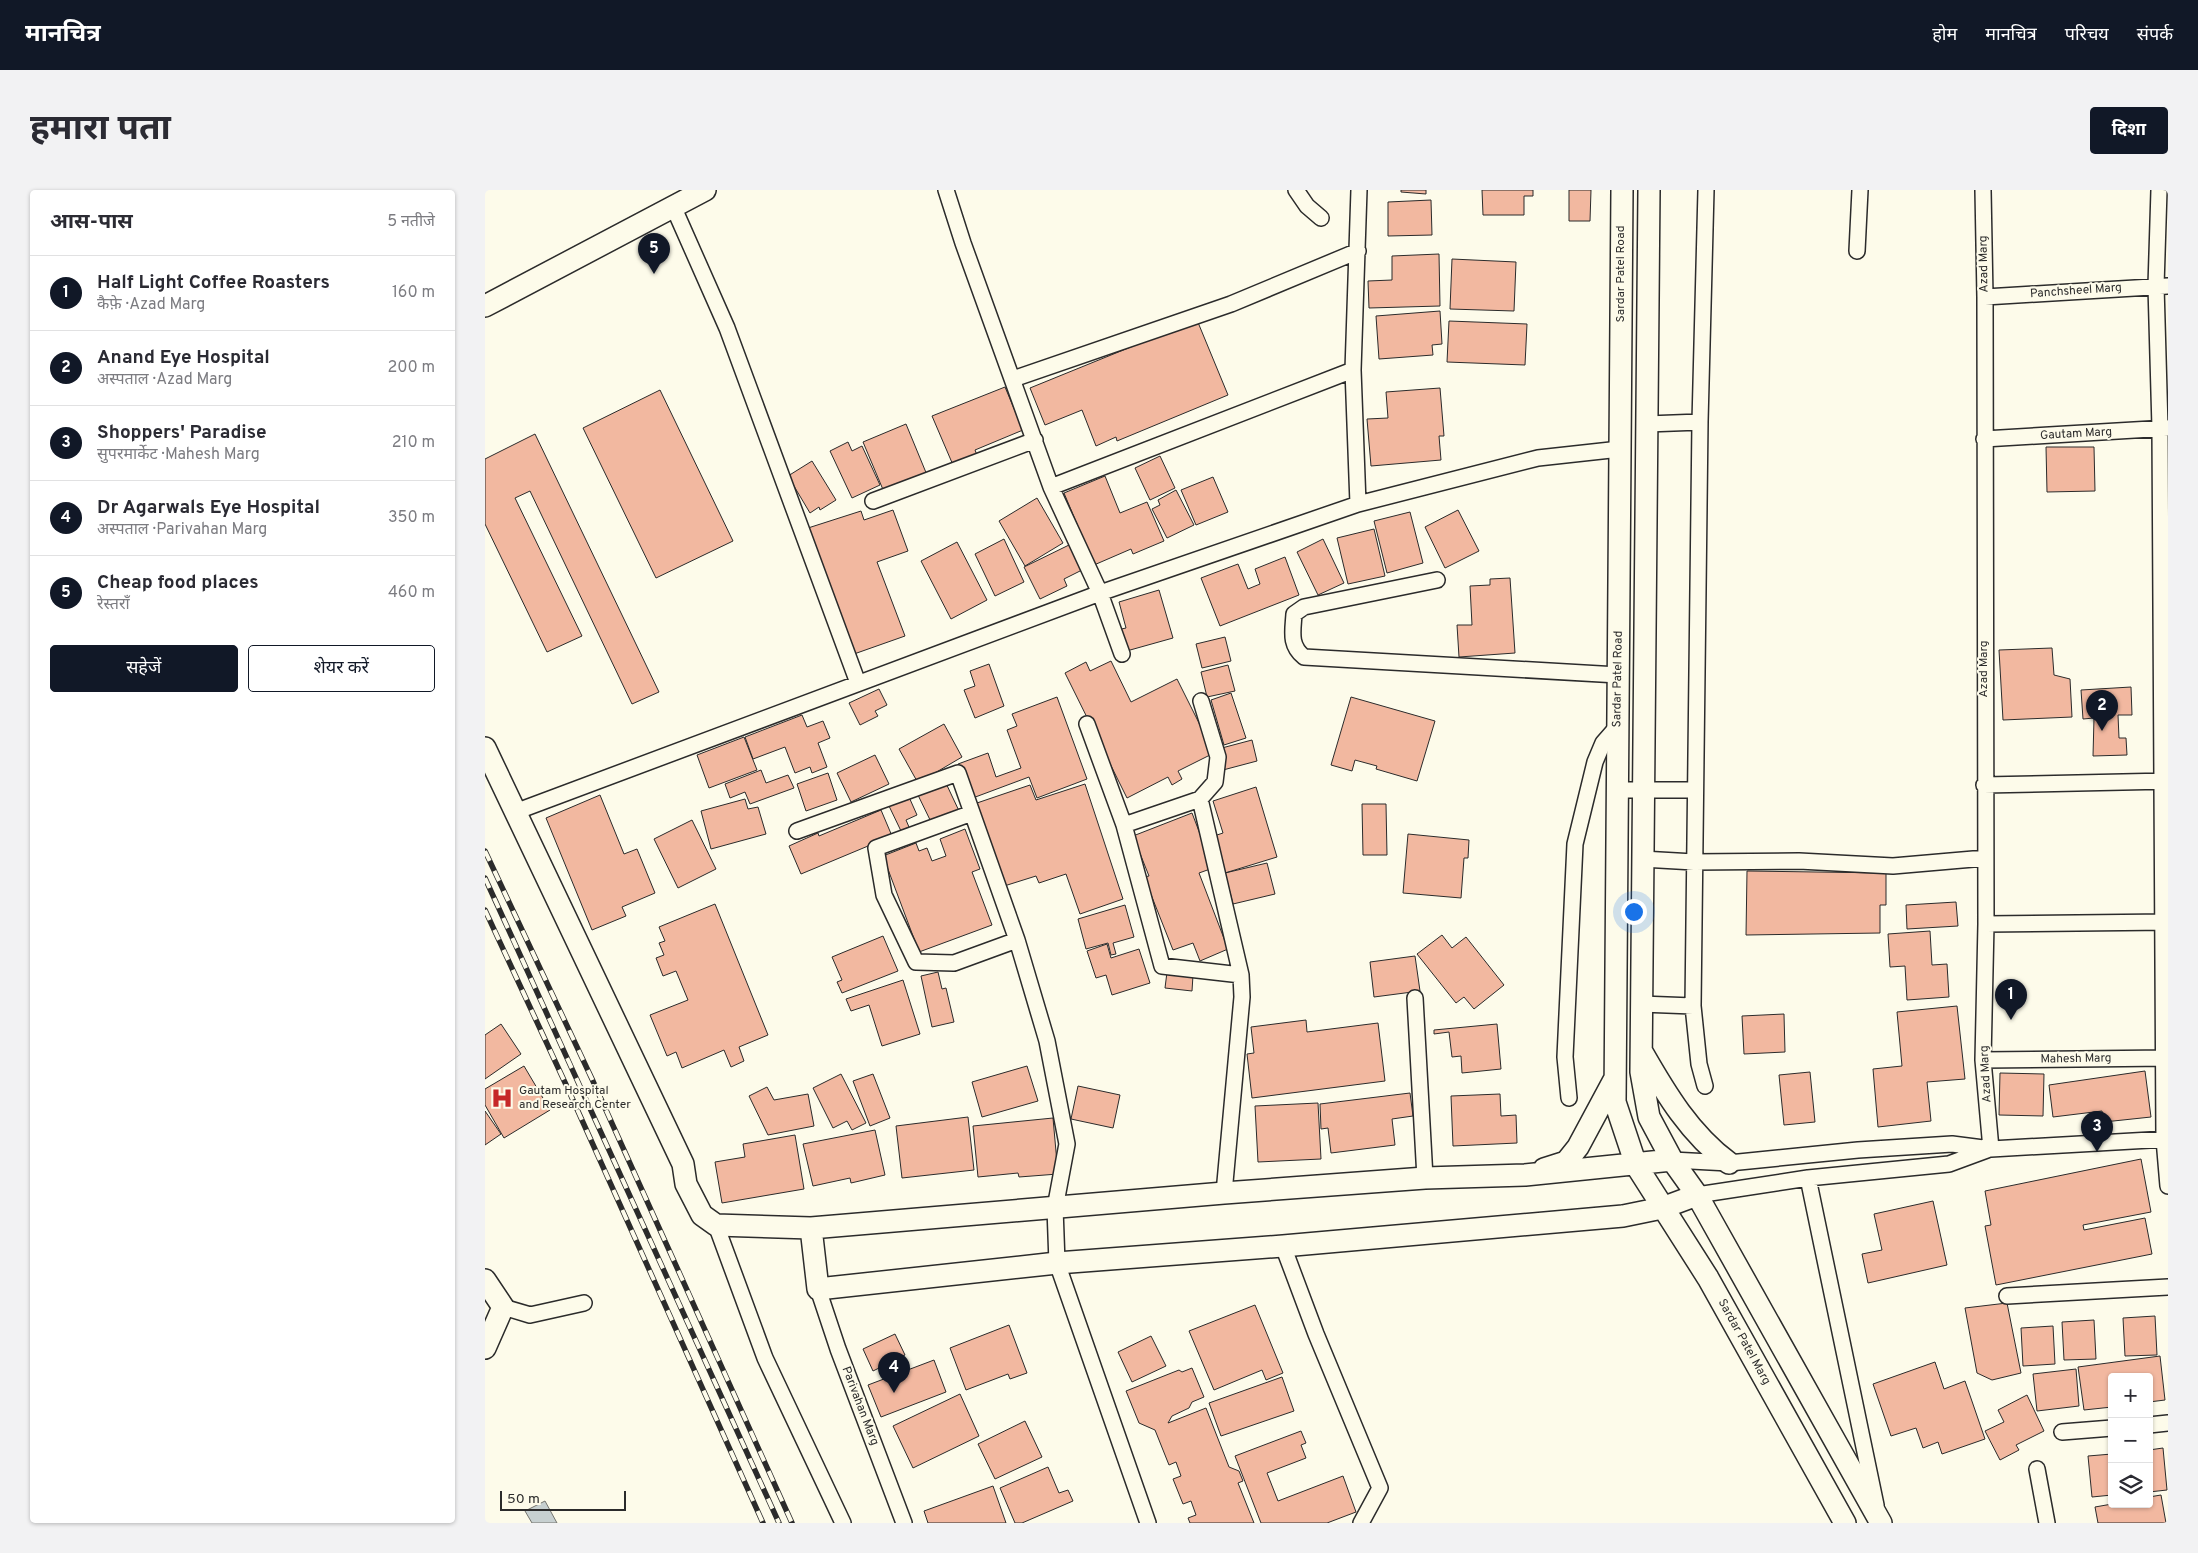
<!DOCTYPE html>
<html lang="hi">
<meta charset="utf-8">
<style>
body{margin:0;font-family:Overpass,"Noto Sans Devanagari",sans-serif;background:#f2f2f3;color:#2b2b33}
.controls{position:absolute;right:15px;bottom:15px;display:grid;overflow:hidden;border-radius:5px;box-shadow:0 1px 4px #0004}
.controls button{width:45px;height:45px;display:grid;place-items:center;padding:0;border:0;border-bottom:1px solid #e1e1e2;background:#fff;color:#2b2b33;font:25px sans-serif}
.scale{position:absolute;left:15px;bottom:12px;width:126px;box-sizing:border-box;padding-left:5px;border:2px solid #2b2b2b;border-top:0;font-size:14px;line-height:18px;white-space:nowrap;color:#2b2b2b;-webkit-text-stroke:4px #fdfbea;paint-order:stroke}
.you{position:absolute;left:1148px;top:721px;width:18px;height:18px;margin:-12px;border:4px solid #fff;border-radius:50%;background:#1a73e8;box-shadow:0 0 0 8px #1a73e833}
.badge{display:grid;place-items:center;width:32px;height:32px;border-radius:50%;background:#111827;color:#fff;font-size:16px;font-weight:700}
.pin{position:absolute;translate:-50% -41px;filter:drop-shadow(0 1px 2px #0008)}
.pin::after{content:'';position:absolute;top:26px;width:18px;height:15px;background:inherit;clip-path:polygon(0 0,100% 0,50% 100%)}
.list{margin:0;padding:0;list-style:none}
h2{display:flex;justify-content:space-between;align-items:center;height:65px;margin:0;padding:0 20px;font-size:21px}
h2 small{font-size:16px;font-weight:400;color:#7c7c81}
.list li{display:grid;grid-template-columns:32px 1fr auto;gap:15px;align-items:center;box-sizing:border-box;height:75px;padding:0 20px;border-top:1px solid #e1e1e2}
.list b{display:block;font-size:19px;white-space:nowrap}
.list p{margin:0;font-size:16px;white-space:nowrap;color:#7c7c81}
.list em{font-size:16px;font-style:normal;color:#7c7c81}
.actions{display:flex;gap:10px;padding:15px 20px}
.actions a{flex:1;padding:11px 0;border:1px solid #111827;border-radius:5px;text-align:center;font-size:18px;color:#111827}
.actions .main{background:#111827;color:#fff}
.icon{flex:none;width:28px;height:28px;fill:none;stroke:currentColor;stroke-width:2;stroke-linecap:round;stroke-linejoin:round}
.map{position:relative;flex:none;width:1683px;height:1333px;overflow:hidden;border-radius:5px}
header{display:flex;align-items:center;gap:30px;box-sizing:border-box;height:70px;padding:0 25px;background:#111827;color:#fff}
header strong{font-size:24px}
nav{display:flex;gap:28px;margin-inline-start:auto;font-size:18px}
.intro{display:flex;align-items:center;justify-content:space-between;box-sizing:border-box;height:120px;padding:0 30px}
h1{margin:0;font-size:35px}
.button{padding:12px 22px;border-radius:5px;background:#111827;color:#fff;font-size:18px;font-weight:700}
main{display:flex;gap:30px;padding:0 30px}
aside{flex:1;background:#fff;border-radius:5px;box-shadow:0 1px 4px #0004}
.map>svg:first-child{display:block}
.water{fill:#c7d0d0;stroke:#74746e}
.building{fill:#f2b8a0;stroke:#2b2b2b}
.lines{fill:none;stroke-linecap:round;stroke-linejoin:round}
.street-casing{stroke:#2b2b2b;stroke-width:18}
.secondary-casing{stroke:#2b2b2b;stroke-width:24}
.street{stroke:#fdfbea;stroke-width:15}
.secondary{stroke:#fdfbea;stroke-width:21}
.rail-casing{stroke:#2b2b2b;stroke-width:5.5}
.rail{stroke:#fdfbea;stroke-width:4;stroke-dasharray:11;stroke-linecap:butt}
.labels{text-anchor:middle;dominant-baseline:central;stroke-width:4;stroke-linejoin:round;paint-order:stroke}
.street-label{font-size:12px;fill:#2b2b2b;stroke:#fdfbea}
.poi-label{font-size:12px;fill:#2b2b2b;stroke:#fdfbea;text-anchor:start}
</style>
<header>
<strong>मानचित्र</strong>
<nav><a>होम</a><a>मानचित्र</a><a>परिचय</a><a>संपर्क</a></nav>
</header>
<div class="intro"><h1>हमारा पता</h1><a class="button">दिशा</a></div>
<main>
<aside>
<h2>आस-पास<small>5 नतीजे</small></h2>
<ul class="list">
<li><span class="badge">1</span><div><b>Half Light Coffee Roasters</b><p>कैफ़े · Azad Marg</p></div><em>160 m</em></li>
<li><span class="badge">2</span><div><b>Anand Eye Hospital</b><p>अस्पताल · Azad Marg</p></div><em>200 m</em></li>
<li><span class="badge">3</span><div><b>Shoppers' Paradise</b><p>सुपरमार्केट · Mahesh Marg</p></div><em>210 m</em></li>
<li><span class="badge">4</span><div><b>Dr Agarwals Eye Hospital</b><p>अस्पताल · Parivahan Marg</p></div><em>350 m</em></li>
<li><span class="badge">5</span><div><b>Cheap food places</b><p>रेस्तराँ</p></div><em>460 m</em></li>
</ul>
<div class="actions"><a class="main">सहेजें</a><a>शेयर करें</a></div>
</aside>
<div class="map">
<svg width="1683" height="1333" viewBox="0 0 1683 1333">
<rect width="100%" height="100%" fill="#fdfbea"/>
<path class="water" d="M60,1311L72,1333H47L40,1321Z"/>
<path class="building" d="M916,0H941V4L916,2Z
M997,0H1048V6H1039V25H998Z
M1084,0H1106L1105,31H1084Z
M946,10L947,45L903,46V12Z
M954,64L955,116L884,118L883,91L907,90V66Z
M967,69L1031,72L1029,121L965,119Z
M955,121L957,154L947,155L948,165L894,169L891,126Z
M712,130L743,205L632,251L631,247L611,256L597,220L560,235L545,198Z
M964,131L1042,134L1040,175L962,172Z
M520,197L538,240L490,260L494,270L468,275L447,226Z
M955,198L959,246H954L956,270L886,276L882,229L903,228L901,202Z
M175,200L248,351L171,388L98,238Z
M421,234L442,285L399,302L378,252Z
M50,244L174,502L147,514L45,301L30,308L97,446L62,462L0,334V269Z
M363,252L367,261L377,256L395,295L367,308L345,261Z
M1561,257H1609L1610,301L1562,302Z
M675,266L690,298L665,310L650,278Z
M327,271L351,310L335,320L334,317L325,323L303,286Z
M620,286L635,323L662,312L679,351L648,364L646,359L609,375L579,303Z
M728,287L743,322L711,335L696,300Z
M691,300L709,335L682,348L667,319L675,315L673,310Z
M552,308L578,353L540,376L514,331Z
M408,320L423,361L392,372L420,446L369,464L323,338L376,321L379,330Z
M973,320L994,361L960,378L940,337Z
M925,322L938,373L902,383L889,331Z
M889,339L900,386L863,394L852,348Z
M519,349L539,392L510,406L490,364Z
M838,349L859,393L833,405L812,362Z
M472,352L502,410L466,429L436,371Z
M584,355L597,380L579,389L582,396L555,409L539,377Z
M800,367L814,405L735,436L716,388L753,374L763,399L775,394L770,379Z
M1025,388L1030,463L974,467L972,435H987L985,396L1005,395V389Z
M674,400L688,448L638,462L632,440L641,438L634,412Z
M740,447L746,471L717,478L711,454Z
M1567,458L1569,485L1585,489L1587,527L1518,530L1514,460Z
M626,471L646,512L692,489L729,563L693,581L697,589L687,595L683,587L642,608L580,483L601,472L605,481Z
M504,474L519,516L490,528L479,500L490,496L485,481Z
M743,475L750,501L722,507L716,482Z
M1646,497L1647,525H1633L1634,548H1641L1642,565L1608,566L1609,528L1598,529L1596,500Z
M394,499L402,515L390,521L393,526L375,535L364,513Z
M746,503L761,548L739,555L726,510Z
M572,507L602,589L552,608L544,587L485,609L473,574L503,563L511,587L536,578L522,540L532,536L527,524Z
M866,507L950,531L932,591L891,579L892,576L870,570L867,581L846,575Z
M317,525L322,537L338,531L345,548L333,553L342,577L327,583L325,577L310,583L300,557L268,569L260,547Z
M459,534L477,567L433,593L414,559Z
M259,547L272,580L224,598L212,565Z
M767,550L772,571L738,580L733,559Z
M390,565L404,594L366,612L352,583Z
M276,580L281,593L303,585L309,598L265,614L260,602L245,608L240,594Z
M343,583L352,610L321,621L312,594Z
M459,589L475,623L448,636L431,601Z
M600,594L638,709L595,724L581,684L554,693L551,686L516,697L489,614L545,595L551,610Z
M771,597L792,667L740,683L729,646L738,643L728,611Z
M115,605L139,664L152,659L170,703L137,717L141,726L107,740L61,628Z
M424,607L432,625L421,630L424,637L416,641L404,616Z
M260,609L263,619L273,617L281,644L226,659L216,621Z
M877,614H901L902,665H878Z
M396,620L407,646L316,684L304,656L333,643L334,646Z
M707,623L728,678L714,683L743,759L715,771L708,753L688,760L659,687L664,686L648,646Z
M207,630L231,679L193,698L169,649Z
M480,639L495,679L487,682L507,735L434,762L398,666L431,653L434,661L442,658L447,671L461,666L455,649Z
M923,644L984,650L983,668H979L976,708L918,703Z
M782,673L790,704L748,714L740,683Z
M1262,681L1401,683V715H1395V743L1261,745Z
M1471,712L1473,736L1422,739L1421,715Z
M230,714L283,845L254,857L259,871L246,877L239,860L197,878L191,862L182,866L165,825L203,810L191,781L178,786L171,768L179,765L174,753L180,751L174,737Z
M640,715L649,747L628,753L631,764L626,765L623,753L601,759L593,729Z
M1445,741L1447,775L1462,774L1464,807L1422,810L1420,776L1405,777L1403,744Z
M957,745L967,758L981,747L1019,795L989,819L979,807L971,813L932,764Z
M398,746L413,781L357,803L352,792L357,790L347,767Z
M622,754L626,768L654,759L665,793L627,805L621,785L611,788L602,761Z
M930,766L935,801L889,807L885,772Z
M453,782L457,799L461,798L469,832L447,837L436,786Z
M682,782L708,785L707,801L680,798Z
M418,790L435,844L397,856L384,815L366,821L361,809Z
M1472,816L1480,889L1442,892L1446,931L1393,937L1388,879L1417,876L1412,822Z
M1299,824L1300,862L1259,864L1257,826Z
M821,830L822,842L893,833L900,891L767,908L762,864L769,863L766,837Z
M16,834L36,864L0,889V845Z
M1012,834L1016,879L977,883L976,866L967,867L964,842L949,844V840Z
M39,876L65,920L19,948L0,915V899Z
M542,876L553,911L497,927L487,892Z
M1660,881L1666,927L1619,932L1617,921L1568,927L1564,895Z
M1325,882L1330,932L1299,935L1294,885Z
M1515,883L1559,884L1558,926L1514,925Z
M356,884L381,933L367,940L362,931L348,938L328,898Z
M388,884L405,928L385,936L368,891Z
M593,896L635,905L628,938L586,929Z
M282,897L289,910L323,904L329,936L283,945L264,906Z
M925,903L928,926L907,929L910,955L846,963L843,938L836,939L835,914Z
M1015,904L1016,926L1031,925L1032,953L968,956L966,906Z
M833,913L836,969L773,972L770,916Z
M0,921L16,944L0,955Z
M483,927L489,980L417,988L411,936Z
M568,928L573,984L534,987L533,983L493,987L488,936Z
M390,940L400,985L366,993L365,988L328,996L318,954Z
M310,945L319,999L237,1013L230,972L260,967L258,954Z
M1656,969L1666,1022L1598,1035L1599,1040L1660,1028L1667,1064L1511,1095L1500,1036L1506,1035L1500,1001Z
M1448,1011L1462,1075L1383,1093L1377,1064L1397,1060L1389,1024Z
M1522,1113L1536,1183L1507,1190L1492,1183L1480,1118Z
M770,1115L798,1183L781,1190L777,1180L729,1200L704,1141Z
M1670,1126L1672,1165L1640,1166L1638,1128Z
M1609,1130L1611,1169L1579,1170L1577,1132Z
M524,1135L542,1183L525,1189L523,1184L481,1200L465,1158Z
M1568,1136L1570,1174L1538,1176L1536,1138Z
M410,1144L420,1165L388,1181L378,1159Z
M666,1146L681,1176L647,1192L633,1162Z
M1675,1166L1680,1210L1664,1212V1187H1627V1217L1599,1220L1593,1177Z
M449,1170L461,1202L396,1227L383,1195Z
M1450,1172L1459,1199L1480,1191L1500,1249L1457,1264L1453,1252L1438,1258L1431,1238L1406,1246L1388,1194Z
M707,1178L719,1207L707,1212L704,1218L687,1226L683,1233L721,1218L744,1277L754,1281L758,1291L753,1293L769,1333H705L703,1328L711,1325L706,1311L698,1314L688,1289L696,1286L691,1272L684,1275L670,1240L654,1233L641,1201L694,1180L697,1182Z
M1591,1179L1594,1216L1552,1221L1548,1184Z
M797,1187L809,1221L736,1246L724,1213Z
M475,1204L494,1246L428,1278L408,1236Z
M1542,1205L1559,1241L1531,1255L1534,1260L1515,1270L1500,1241L1519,1232L1513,1220Z
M540,1231L557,1267L510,1289L493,1254Z
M816,1241L821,1253L816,1255L821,1268L782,1283L793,1311L858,1286L871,1322L842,1333H776L750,1266Z
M1678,1258L1682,1300L1664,1302V1260Z
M1627,1264V1305L1607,1307L1603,1266Z
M563,1277L574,1303L583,1300L588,1311L537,1333H530L515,1298Z
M508,1296L521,1333H443L439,1321Z
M1676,1305L1681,1333H1613L1610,1317L1627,1314H1664V1307Z"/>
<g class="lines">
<g class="street-casing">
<path id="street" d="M461,0L478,53L566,297L615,403L637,464
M811,0L822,16L836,28
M1498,0L1500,107L1501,734L1498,870L1506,959
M1674,0L1671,96L1675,238L1679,949L1683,996
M188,16L242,138L373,493
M1372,61L1375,0
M1500,107L1683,96
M528,189L746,114L873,61
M1162,234L1215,232
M1499,249L1683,238
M566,297L868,180
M388,311L550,250
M873,314L868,180L874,0
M952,390L819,417L809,424C808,441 804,455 819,467L1133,485
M602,534L639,635L677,776L756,785
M1499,595L1683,591
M1131,600H1210
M715,609L730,592L733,567L716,511
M30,622L615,403L873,314L1053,268L1135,259
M487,623L391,658L399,705L431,772L469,773L532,750
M639,635L715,609L756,785L757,807L739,1003
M312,641L473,583L532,750L562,851L582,954L570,1018L572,1073L663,1333
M1157,669L1209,672L1314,671L1408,676L1500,668
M1501,734L1683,732
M930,808L940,988
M1156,814L1208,816
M1498,870L1683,868
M1220,896L1214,874L1208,816L1215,232L1221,0
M1084,908L1080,867L1090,654L1110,572L1118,553L1132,537
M1187,970L1244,973L1373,960L1467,954L1506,959L1683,949
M1323,988L1391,1315
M1212,1005L1323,988L1464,974L1502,960
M231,1035L280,1168L358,1333
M798,1056L831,1144L895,1298L876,1333
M333,1099L353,1159L419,1333
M1522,1106L1683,1097
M18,1117L45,1125L99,1113
M1664,1235L1683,1233
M1577,1242L1627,1238
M1552,1279L1562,1333"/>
</g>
<g class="secondary-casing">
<path id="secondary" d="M1137,0L1130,912L1151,975L1223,1088L1360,1333
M1164,0L1156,882L1164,927L1187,970L1212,1005L1396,1333
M0,116L220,0
M0,558L198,974L201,994L217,1025L231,1035L326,1038L739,1003L940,988L1040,985L1187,970
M1157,862C1181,904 1205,944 1244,973
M1059,979L1081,972L1093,957L1129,890
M326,1038L333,1099L572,1073L798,1056L1138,1026L1177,1018L1212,1005
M0,1090L18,1117L0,1158"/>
</g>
<use href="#street" class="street"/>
<use href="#secondary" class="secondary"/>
<g class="rail-casing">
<path id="rail" d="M0,661L107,889L307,1333
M0,688L294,1333
M0,720L83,899L278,1333"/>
</g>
<use href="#rail" class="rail"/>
</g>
<defs>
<g id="hospital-bare" transform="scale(1.725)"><path d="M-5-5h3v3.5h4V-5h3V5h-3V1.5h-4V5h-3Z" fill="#c62828" stroke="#fdfbea" stroke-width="2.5" paint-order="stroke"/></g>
</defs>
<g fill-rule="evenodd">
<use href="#hospital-bare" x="17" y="908"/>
</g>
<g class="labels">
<g class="street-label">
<text transform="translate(1499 74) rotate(-91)">Azad Marg</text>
<text transform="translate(1136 84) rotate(-90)">Sardar Patel Road</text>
<text transform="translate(1591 101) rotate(-4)">Panchsheel Marg</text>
<text transform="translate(1591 244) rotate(-3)">Gautam Marg</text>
<text transform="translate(1499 479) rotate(-90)">Azad Marg</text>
<text transform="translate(1133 489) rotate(-89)">Sardar Patel Road</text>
<text transform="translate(1591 869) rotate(-1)">Mahesh Marg</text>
<text transform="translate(1501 884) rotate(-93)">Azad Marg</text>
<text transform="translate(1259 1152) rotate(61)">Sardar Patel Marg</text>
<text transform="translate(375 1216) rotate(69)">Parivahan Marg</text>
</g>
<g class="poi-label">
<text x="34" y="901">Gautam Hospital<tspan x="34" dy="14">and Research Center</tspan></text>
</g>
</g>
</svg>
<div class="controls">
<button>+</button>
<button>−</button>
<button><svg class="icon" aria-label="layers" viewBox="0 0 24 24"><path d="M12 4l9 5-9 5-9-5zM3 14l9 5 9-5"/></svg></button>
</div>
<div class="scale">50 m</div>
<div class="you"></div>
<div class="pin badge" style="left:1526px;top:830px">1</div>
<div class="pin badge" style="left:1617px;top:541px">2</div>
<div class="pin badge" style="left:1612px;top:962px">3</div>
<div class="pin badge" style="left:409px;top:1203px">4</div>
<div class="pin badge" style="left:169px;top:84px">5</div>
</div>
</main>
